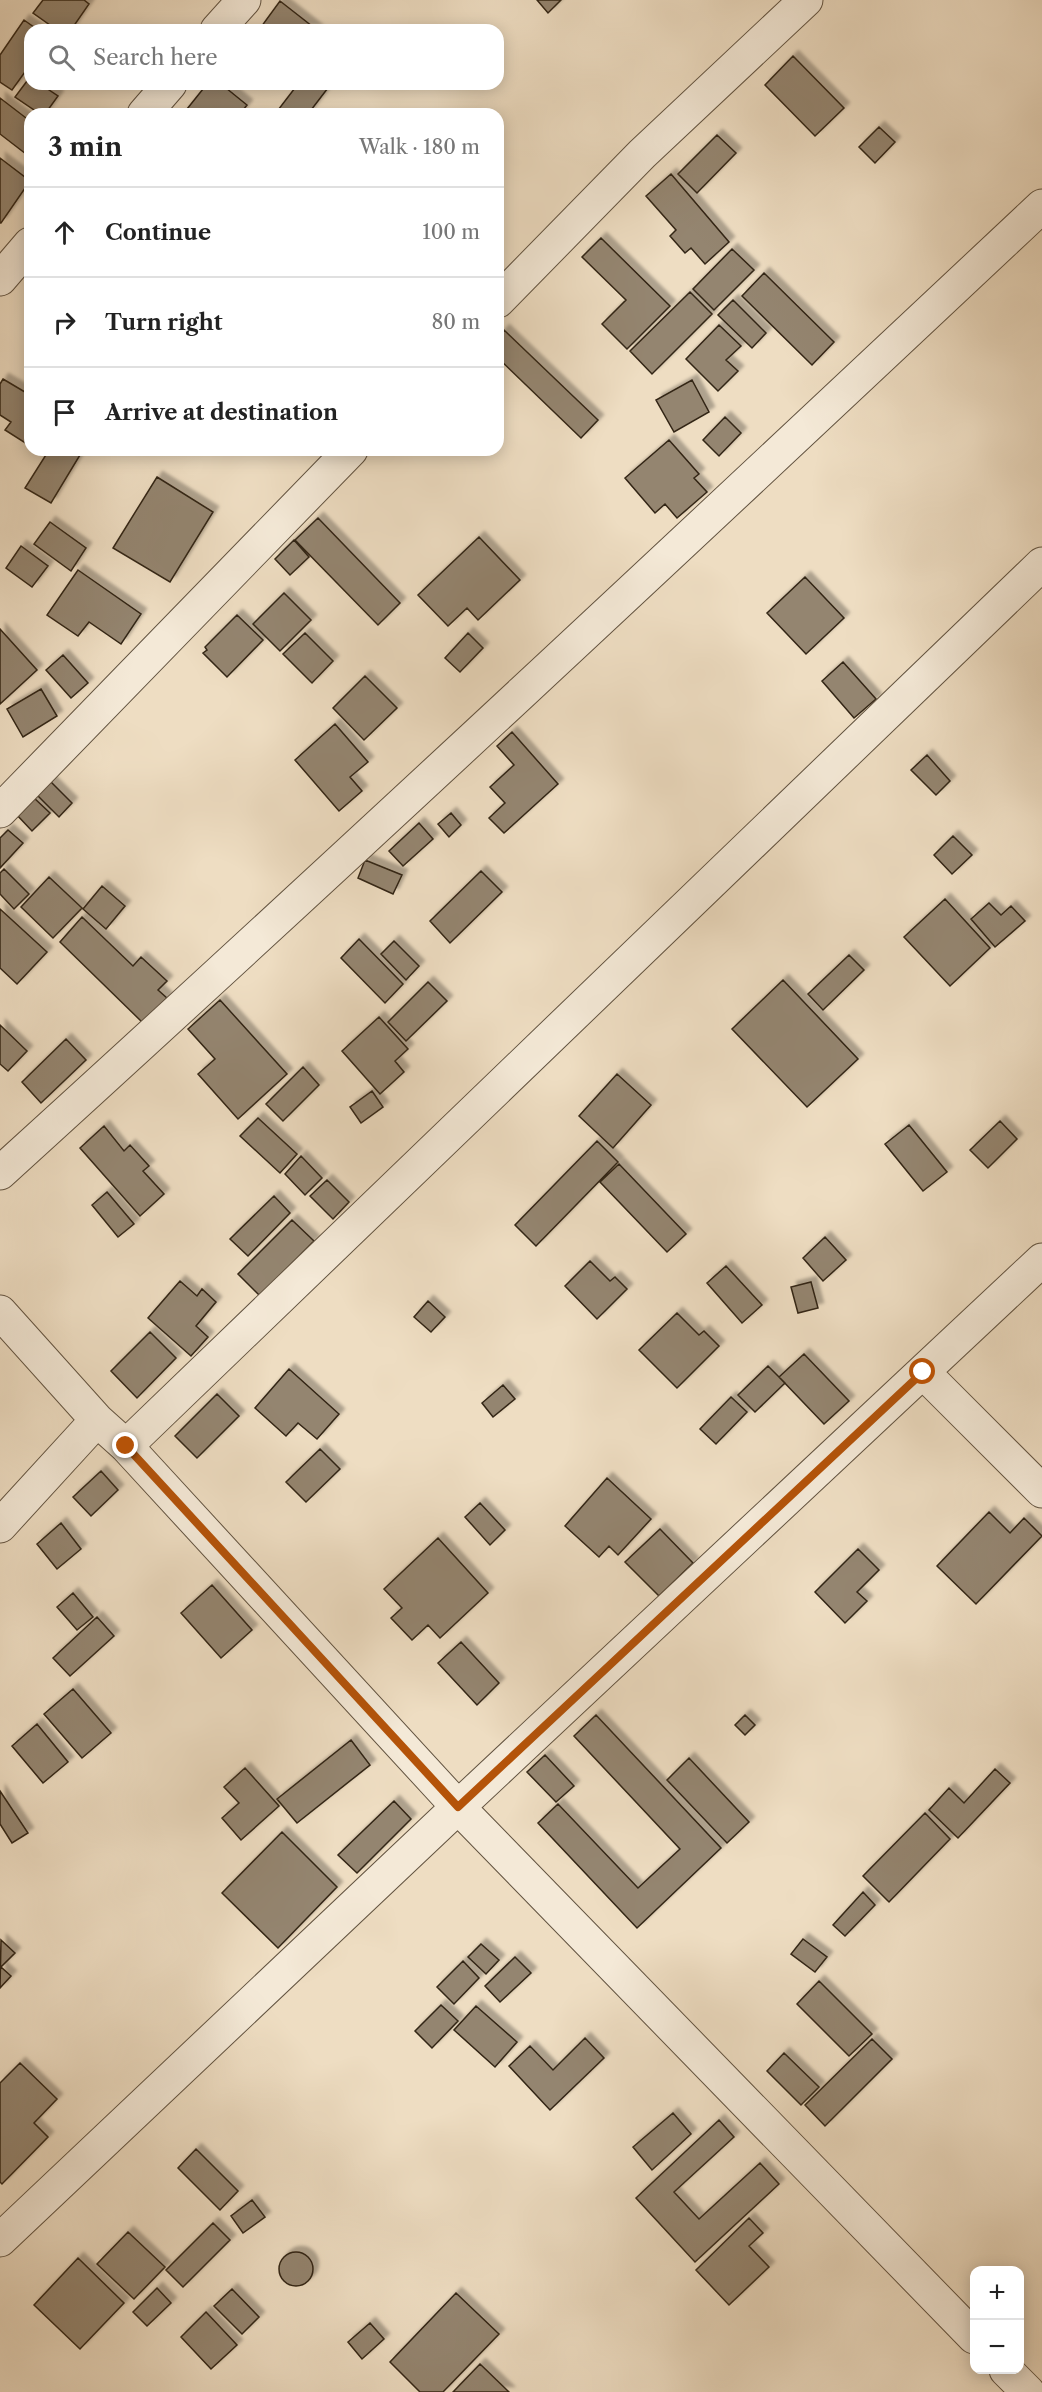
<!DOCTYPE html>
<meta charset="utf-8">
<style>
body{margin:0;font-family:"Libre Caslon Text",serif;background:#f2f2f2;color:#222}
.controls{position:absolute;right:18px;bottom:18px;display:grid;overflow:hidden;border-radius:12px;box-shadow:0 3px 15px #0003}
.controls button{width:54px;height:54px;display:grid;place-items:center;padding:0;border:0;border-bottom:2px solid #e0e0e0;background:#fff;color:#222;font:30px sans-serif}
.stop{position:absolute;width:18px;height:18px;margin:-14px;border:4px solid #b45309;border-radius:50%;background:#fff}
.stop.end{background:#b45309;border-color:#fff;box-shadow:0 2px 6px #0008}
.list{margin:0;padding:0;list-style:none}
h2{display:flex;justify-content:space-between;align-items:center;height:78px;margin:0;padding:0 24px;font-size:26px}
h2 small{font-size:20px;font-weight:400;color:#767676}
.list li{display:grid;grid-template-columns:39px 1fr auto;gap:18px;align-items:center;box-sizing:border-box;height:90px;padding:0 24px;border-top:2px solid #e0e0e0}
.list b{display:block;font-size:22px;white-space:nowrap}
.list em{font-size:20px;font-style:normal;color:#767676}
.icon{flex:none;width:33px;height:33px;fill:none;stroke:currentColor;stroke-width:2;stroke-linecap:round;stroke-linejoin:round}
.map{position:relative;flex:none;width:1042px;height:2392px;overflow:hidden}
.search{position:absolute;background:#fff;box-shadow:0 3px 15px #0003;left:24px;top:24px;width:480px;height:66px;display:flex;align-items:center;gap:15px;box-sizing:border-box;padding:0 21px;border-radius:18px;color:#767676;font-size:22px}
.panel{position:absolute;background:#fff;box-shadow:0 3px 15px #0003;left:24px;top:108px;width:480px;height:348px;border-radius:18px}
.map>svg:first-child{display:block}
.building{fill:#94856f;stroke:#332515;stroke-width:1.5;filter:url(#shadow)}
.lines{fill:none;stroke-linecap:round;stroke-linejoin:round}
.minor-casing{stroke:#625340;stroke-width:35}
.minor{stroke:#f4e9d7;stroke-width:33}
.route{stroke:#b45309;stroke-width:8}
</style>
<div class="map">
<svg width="1042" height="2392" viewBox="0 0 1042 2392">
<defs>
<filter id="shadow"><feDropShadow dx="5.5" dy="-5.5" stdDeviation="1.5" flood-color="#0004"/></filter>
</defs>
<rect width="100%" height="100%" fill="#eeddc2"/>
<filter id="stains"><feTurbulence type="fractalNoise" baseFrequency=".00333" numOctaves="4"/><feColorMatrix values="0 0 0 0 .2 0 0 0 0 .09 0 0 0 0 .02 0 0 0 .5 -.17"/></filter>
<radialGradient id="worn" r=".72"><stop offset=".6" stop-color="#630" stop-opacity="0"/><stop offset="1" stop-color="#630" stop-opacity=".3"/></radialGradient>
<path class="building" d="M43,0H84L89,4L71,30H57L33,13Z
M537,0H561L548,13Z
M280,1L317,30H265L261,27Z
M24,20L38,30H30V65L12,90L0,82V55Z
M793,56L844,108L815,136L765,85Z
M30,77V84H40L58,96L45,114H40L15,97Z
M207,84H221L247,105L240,114H183Z
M298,84H331L308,114H283L278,110Z
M0,98L30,121V148L26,154L0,134Z
M879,127L895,142L875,163L859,147Z
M717,135L736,153L697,193L678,174Z
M0,158L30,181L1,223H0Z
M671,174L729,242L705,264L691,248L685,253L670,236L676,230L646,196Z
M601,238L670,306L627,349L602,324L626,300L582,257Z
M732,249L754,270L714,310L693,289Z
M764,273L834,342L812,365L742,296Z
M690,292L712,314L652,374L630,351Z
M733,300L766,333L752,348L718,315Z
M719,325L741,346L726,360L738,371L718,391L686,359Z
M504,330L598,420L581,438L498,358V337Z
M3,379L30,395V446L5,430L11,422L0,415V384Z
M692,380L709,412L674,432L656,400Z
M725,417L741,433L719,456L703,440Z
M669,440L699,474L694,478L707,492L677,518L665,504L655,513L625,478Z
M49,450H83L51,503L25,488Z
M157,477L213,512L170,582L113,548Z
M318,518L400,603L378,625L295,540Z
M50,522L86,548L71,571L34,544Z
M479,537L520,580L478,620L467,608L448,626L418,595Z
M294,540L309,557L290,575L275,559Z
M21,546L48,566L32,587L6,568Z
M78,570L141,614L121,644L89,622L78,636L47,615Z
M805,577L844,618L806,654L767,613Z
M284,593L311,620L280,651L253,624Z
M237,615L263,640L227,677L203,653L207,650L205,647Z
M0,629L37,670L0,704Z
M305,633L333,661L312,683L283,654Z
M468,633L483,648L460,672L445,658Z
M63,655L88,683L71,698L46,670Z
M843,662L876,699L854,718L822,681Z
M365,676L397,708L364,740L333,708Z
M41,689L57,716L23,737L7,709Z
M335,724L368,762L350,777L362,791L339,811L295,760Z
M512,732L558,784L504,833L489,818L505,803L490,787L514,765L497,746Z
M927,755L950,781L936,795L911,770Z
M48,779L72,803L59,817L35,793Z
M33,797L50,813L32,831L16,814Z
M451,813L461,825L449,837L438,824Z
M419,823L433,839L403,866L389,851Z
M8,830L23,843L0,868V838Z
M953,836L972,855L952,874L934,855Z
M365,860L402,875L393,894L358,878Z
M4,869L29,894L14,909L0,894V873Z
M481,871L502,892L450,943L430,921Z
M49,877L82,908L53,938L21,907Z
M102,886L125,906L106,929L83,909Z
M945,899L990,948L950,986L904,937Z
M989,903L1001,915L1011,906L1025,921L995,947L971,919Z
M0,909L47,952L17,984L0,968Z
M82,917L133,966L141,957L167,981L158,990L167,998L143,1023L60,942Z
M359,939L403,984L385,1003L341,958Z
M394,941L419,966L406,980L381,954Z
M849,955L864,970L823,1010L808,994Z
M783,980L858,1059L807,1107L732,1029Z
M428,982L447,1001L406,1041L388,1022Z
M220,1000L287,1074L238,1119L198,1074L215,1059L188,1029Z
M379,1017L408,1049L395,1061L404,1072L380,1094L342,1051Z
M0,1025L27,1051L8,1071L0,1064Z
M66,1039L86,1060L41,1103L22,1082Z
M303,1067L319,1085L283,1121L266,1104Z
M617,1074L651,1105L613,1148L579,1116Z
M372,1091L383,1107L361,1123L350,1107Z
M258,1118L297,1154L280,1173L240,1136Z
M1000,1121L1017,1139L988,1168L970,1150Z
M909,1125L947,1172L923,1191L885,1144Z
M104,1126L124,1151L130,1145L149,1166L143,1171L164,1194L140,1216L80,1148Z
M597,1141L618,1162L536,1246L515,1225Z
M301,1156L322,1178L305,1195L285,1174Z
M619,1164L686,1234L667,1252L600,1182Z
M327,1180L349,1202L333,1219L310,1196Z
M107,1192L134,1224L118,1237L92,1205Z
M274,1196L290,1213L248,1256L230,1239Z
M292,1220L314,1241L260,1296L238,1274Z
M825,1237L846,1260L823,1281L803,1258Z
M590,1261L610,1281L615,1277L627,1289L597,1319L565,1286Z
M726,1266L762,1305L742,1323L707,1283Z
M180,1281L197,1296L202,1289L216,1302L196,1326L208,1337L191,1356L148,1318Z
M811,1282L818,1308L798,1313L791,1287Z
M428,1301L445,1317L431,1332L414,1317Z
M677,1313L699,1335L704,1331L719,1346L677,1388L639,1350Z
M150,1332L176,1358L137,1398L111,1371Z
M804,1354L849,1401L824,1424L779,1377Z
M768,1366L785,1383L755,1412L738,1395Z
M289,1369L339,1414L317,1439L298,1423L286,1436L255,1408Z
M503,1385L515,1399L493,1417L482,1403Z
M217,1394L239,1416L197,1458L175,1436Z
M731,1397L747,1412L716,1444L700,1429Z
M320,1449L340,1469L306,1502L286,1482Z
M101,1471L118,1490L91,1516L73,1497Z
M607,1478L651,1519L618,1555L609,1546L599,1557L565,1526Z
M480,1503L505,1530L490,1545L465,1517Z
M989,1512L1010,1533L1024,1518L1042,1536L976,1604L937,1566Z
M61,1523L81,1549L57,1569L37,1544Z
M660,1529L693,1563L659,1596L625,1562Z
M438,1538L488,1593L440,1638L428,1625L412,1640L391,1618L402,1608L384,1589Z
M858,1549L879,1570L857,1592L867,1601L845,1623L815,1592Z
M212,1585L252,1630L221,1658L181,1613Z
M73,1593L93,1617L77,1630L57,1607Z
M97,1617L114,1636L70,1676L53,1658Z
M461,1642L499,1683L477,1705L438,1663Z
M73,1689L111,1733L82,1758L44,1714Z
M596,1715L721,1848L637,1928L538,1823L558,1804L638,1888L680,1849L574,1736Z
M745,1715L755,1725L745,1735L735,1725Z
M37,1724L68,1762L43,1783L12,1746Z
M351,1740L370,1765L297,1823L277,1799Z
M545,1755L574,1786L556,1802L527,1772Z
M689,1758L749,1822L727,1843L667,1780Z
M245,1768L279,1806L241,1840L222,1818L239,1803L224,1787Z
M995,1769L1010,1783L958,1838L929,1810L949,1788L964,1803Z
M0,1791L28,1833L12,1843L0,1824Z
M394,1801L411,1819L357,1873L338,1855Z
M925,1813L950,1839L889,1902L863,1876Z
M282,1832L337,1887L278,1948L222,1893Z
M863,1892L875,1905L845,1936L833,1925Z
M803,1939L827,1957L815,1972L791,1954Z
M1,1940L15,1953L1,1967L11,1976L0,1988Z
M481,1944L499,1960L486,1974L468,1957Z
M515,1957L531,1973L500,2002L485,1986Z
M463,1961L479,1978L454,2004L437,1987Z
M819,1981L872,2034L849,2056L797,2004Z
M441,2005L458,2021L432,2048L415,2031Z
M476,2006L517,2042L495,2067L454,2030Z
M585,2038L604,2058L550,2110L509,2066L530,2046L553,2070Z
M872,2039L892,2059L825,2126L805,2105Z
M784,2053L819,2087L801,2105L767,2071Z
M20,2063L57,2099L34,2123L48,2137L2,2184L0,2182V2083Z
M673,2113L691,2134L652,2170L633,2147Z
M719,2120L734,2137L674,2192L699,2219L760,2163L779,2184L695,2262L636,2198Z
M196,2149L238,2191L220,2210L178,2168Z
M252,2200L265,2217L243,2233L231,2216Z
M749,2218L763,2233L749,2246L769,2267L729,2305L696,2270Z
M213,2223L230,2240L183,2287L166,2270Z
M128,2232L165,2267L134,2299L97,2264Z
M279 2269a17 17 0 1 1 34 0a17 17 0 1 1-34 0Z
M78,2258L124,2303L80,2349L34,2305Z
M157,2288L171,2303L147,2326L133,2312Z
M232,2289L259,2317L242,2334L214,2306Z
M456,2293L499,2334L443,2392H420L390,2362Z
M206,2312L237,2345L211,2369L181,2337Z
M370,2323L384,2339L362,2359L348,2342Z
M480,2364L509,2392H453Z"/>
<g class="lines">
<g class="minor-casing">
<path id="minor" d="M217,30L244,0
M144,114L170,84
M0,279L30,244
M498,301L642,154L806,0
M0,811L351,450
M0,1173C351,854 697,530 1042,206
M0,1312L97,1420L126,1446L458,1807L974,2337
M923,1372L1042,1491
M126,1446L1042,564
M0,1526L97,1420
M0,2240L458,1807L1042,1260
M1006,2370L1028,2392"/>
</g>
<use href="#minor" class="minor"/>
</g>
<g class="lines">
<path class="route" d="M126,1446L458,1807L923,1372"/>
</g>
<rect width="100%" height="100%" filter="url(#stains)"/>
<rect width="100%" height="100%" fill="url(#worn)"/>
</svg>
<div class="controls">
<button>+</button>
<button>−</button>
</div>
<div class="stop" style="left:923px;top:1372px"></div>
<div class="stop end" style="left:126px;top:1446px"></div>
<div class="search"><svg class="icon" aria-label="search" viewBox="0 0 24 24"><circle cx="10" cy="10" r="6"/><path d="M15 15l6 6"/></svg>Search here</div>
<section class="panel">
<h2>3 min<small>Walk · 180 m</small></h2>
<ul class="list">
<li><svg class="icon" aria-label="ahead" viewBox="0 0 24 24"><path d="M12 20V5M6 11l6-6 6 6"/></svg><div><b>Continue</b></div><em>100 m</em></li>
<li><svg class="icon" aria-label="right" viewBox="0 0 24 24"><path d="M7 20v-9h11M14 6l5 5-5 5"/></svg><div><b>Turn right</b></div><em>80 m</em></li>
<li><svg class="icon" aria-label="arrive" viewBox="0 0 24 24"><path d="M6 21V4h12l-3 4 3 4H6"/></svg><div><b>Arrive at destination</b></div></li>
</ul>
</section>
</div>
